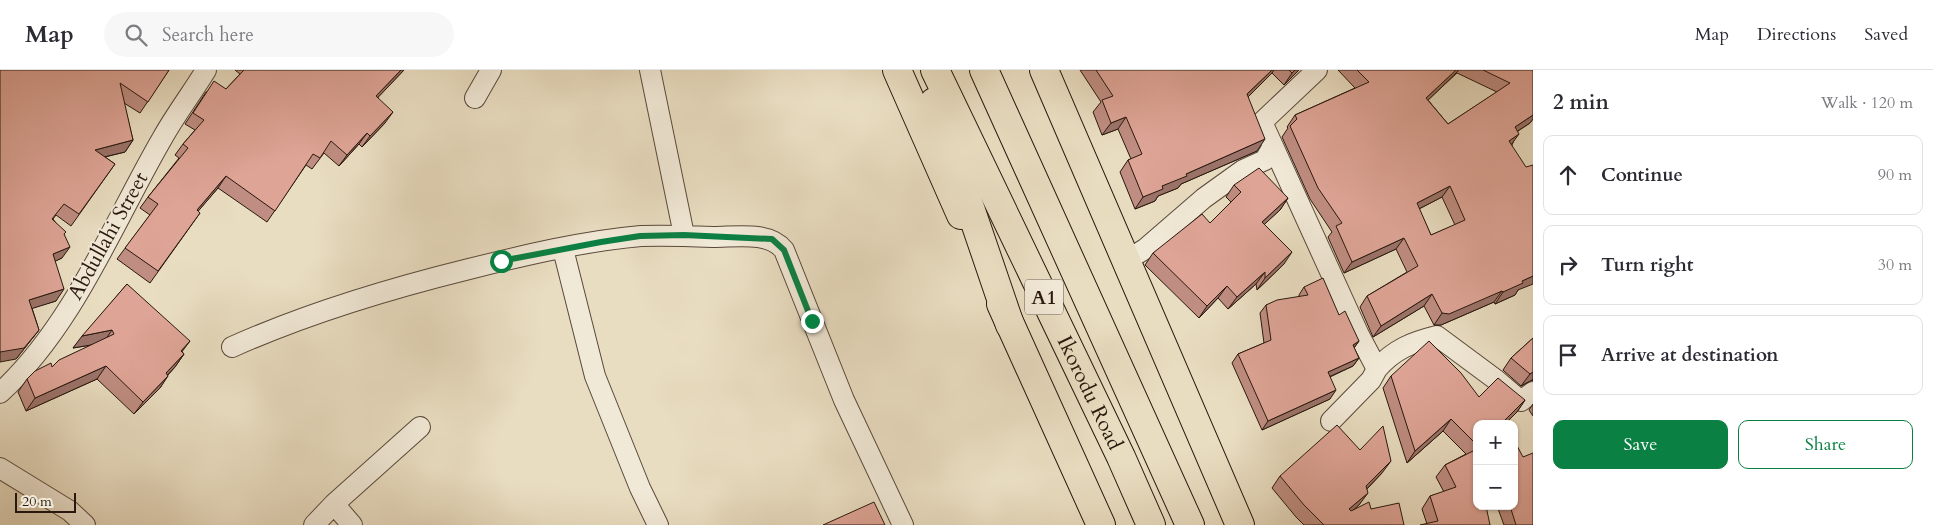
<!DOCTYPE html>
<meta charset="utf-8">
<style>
body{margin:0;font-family:Cardo,serif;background:#f7f7f7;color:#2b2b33}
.controls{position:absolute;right:15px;bottom:15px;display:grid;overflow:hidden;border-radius:10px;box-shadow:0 1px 4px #0004}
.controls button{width:45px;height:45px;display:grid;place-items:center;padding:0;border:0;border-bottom:1px solid #e1e1e2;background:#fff;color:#2b2b33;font:25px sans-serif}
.scale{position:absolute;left:15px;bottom:12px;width:61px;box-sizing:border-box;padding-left:5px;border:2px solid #29180e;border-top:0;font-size:14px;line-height:18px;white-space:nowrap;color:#29180e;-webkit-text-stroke:4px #f1e9d7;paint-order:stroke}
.stop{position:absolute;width:15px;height:15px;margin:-11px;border:4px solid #0b8043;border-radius:50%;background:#fff}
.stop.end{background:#0b8043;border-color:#fff;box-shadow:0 1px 5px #0008}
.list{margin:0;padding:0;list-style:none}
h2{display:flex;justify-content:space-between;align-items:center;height:65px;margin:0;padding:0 20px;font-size:21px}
h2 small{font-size:16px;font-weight:400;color:#7c7c81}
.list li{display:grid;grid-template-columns:32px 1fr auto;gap:15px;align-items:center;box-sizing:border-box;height:80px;margin:0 10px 10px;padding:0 10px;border:1px solid #e1e1e2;border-radius:10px}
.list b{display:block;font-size:19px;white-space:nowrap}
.list em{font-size:16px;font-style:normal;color:#7c7c81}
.actions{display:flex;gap:10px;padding:15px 20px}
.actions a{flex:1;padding:11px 0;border:1px solid #0b8043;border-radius:10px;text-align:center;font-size:18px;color:#0b8043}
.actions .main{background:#0b8043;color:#fff}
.icon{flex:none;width:28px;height:28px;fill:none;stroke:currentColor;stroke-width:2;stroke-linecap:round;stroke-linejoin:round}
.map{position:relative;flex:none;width:1533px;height:455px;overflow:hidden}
header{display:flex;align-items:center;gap:30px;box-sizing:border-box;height:70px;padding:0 25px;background:#fff;border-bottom:1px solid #e1e1e2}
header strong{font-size:24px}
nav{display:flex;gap:28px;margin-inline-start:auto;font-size:18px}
.search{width:350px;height:45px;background:#f7f7f7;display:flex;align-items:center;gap:12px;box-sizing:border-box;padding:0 18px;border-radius:28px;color:#7c7c81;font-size:19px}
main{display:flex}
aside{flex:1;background:#fff}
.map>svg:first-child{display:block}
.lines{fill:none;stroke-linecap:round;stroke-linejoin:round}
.street-casing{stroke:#59493b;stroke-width:22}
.primary-casing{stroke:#29180e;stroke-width:30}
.highway-casing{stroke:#29180e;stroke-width:30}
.street{stroke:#f1e9d7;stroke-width:20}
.primary{stroke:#e9ddc1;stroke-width:28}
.highway{stroke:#e9ddc1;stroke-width:28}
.wall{fill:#bf8d81;stroke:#29180e;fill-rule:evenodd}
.shaded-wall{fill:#9b7369;stroke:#29180e}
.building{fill:#dea496;stroke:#29180e;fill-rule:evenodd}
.route{stroke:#0b8043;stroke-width:6}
.labels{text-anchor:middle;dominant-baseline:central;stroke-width:4;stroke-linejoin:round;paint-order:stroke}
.shield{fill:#f1e9d7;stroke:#65574a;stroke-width:1}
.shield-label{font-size:20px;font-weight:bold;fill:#29180e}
.street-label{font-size:21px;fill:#29180e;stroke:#f1e9d7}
</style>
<header>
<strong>Map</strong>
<div class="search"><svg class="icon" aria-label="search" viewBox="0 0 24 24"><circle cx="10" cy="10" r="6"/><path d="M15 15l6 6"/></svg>Search here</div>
<nav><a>Map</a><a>Directions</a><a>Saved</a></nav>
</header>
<main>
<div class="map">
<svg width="1533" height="455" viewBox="0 0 1533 455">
<rect width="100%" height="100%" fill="#e9ddc1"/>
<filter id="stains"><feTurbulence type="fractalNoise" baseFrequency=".004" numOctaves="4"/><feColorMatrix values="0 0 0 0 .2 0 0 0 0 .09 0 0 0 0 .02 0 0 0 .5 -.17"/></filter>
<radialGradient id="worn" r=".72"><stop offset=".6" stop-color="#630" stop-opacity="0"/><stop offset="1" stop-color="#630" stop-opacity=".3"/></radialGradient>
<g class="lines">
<g class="street-casing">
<path id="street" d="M650,0L684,165
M475,28L491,0
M1273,76L1359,265L1377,299C1394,279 1413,272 1437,266L1495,309L1521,331L1533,322
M563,179L595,306L640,418L658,455
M1127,190L1145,179L1204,128L1243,100L1265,90L1273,76L1262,52L1317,0
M232,277C308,243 388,219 469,199C525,185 584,171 641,166C665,165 689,166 713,167C736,167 769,161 784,180L844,330L903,455
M0,323C74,255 113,153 163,67C176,44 192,23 206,0
M1331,351L1371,310L1377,299
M0,398L70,441L85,455
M334,434L352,455
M314,455L334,434L420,357"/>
</g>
<g class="primary-casing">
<path id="primary" d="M897,0L961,145
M1044,0L1240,455
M1001,234L1101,455"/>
</g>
<g class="highway-casing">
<g id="highway">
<path id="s1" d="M935,0L1121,387L1151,455"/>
<path d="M984,0L1190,455"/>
<path d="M934,32L1010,255"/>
</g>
</g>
<use href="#street" class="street"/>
<use href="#primary" class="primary"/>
<use href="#highway" class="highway"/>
</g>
<path class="wall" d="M0,0H169L140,43L124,33L133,70L125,82L105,87L115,94L71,156L56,145L53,149L64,164L62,188L55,191L56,231L32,238L39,260L16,289Z
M235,0H404L378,27L385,53L362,77L359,74L339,96L324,83L312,99L306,95L267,152L218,118L198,141L200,143L150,213L117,189L150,145L140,138L148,127L179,88L175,85L183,74L195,60L185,54L206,22L226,19L240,4Z
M1080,0H1299L1284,15L1272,3L1248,27L1257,81L1181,114L1178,118L1158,126L1155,131L1135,139L1120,102L1128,90L1131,89L1118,59L1102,65L1093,42L1101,32Z
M1338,0H1533V49L1530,53L1518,61L1512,75L1518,220L1515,225L1495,234L1494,232L1441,255H1434L1424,236L1373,267L1360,237L1367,226L1407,202L1396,179L1344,203L1328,167L1332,162L1310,129L1282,67L1288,58L1287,57L1295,45L1355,18ZM1457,3L1497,22L1448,54L1428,30ZM1442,127L1455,155L1431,165L1419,139Z
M1234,115L1288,128L1280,140L1264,154L1284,194L1257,220L1256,214L1228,239L1218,228L1199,248L1145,195L1153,183L1210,153L1231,132L1226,127Z
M127,214L184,284L175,297L168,305L160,318L134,344L97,309L26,341L18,322L27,309L52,297L91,275L73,278Z
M1304,217L1339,245L1359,271L1354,278L1359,288L1353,296L1330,307V329L1262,360L1232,293L1238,284L1264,273L1260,243L1266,235L1299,227V225Z
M1533,268V311L1532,310L1521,316L1503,300L1511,288Z
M1391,306L1479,327L1525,330L1517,342L1477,354V436L1490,455L1427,454L1422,439L1430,426L1444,422L1436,407L1445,395L1466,384L1443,361L1407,393L1383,318Z
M1533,334V346L1529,340Z
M1360,380L1382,403L1367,419L1359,435L1353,440L1371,439L1404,455H1304L1296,447L1272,418L1280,406Z
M1497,436H1514L1533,455H1504Z"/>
<path class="shaded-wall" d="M401,0H404L369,37L376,26Z
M1272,0H1274L1272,3L1239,36L1247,24Z
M1295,0H1299L1284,15L1292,3Z
M1456,0H1459L1418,40L1426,28Z
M393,42L385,53L362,77L370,66Z
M1533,45V49L1530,53L1507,68L1515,57Z
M1126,47L1118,59L1102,65L1111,53Z
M367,63L359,74L339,96L347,85Z
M1519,64L1511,75L1509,71Z
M1265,69L1257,81L1181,114L1178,118L1158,126L1155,131L1135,139L1143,127L1162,116L1186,104Z
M133,70L125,82L87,91L95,80Z
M226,106L218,118L189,152L197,140Z
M1450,116L1442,127L1409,144L1417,133Z
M1288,128L1280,140L1254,164L1262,152Z
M1404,168L1396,179L1344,203L1352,192Z
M70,177L62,188L45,196L53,184Z
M1292,182L1284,194L1257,220L1265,208Z
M1265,202L1256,214L1228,239L1237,227Z
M1533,206V214L1518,220L1515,225L1495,234L1503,222L1522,211Z
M1227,216L1218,228L1199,248L1207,236Z
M64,219L56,231L21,242L29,230Z
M1502,221L1494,232L1441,255H1434L1442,243Z
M1432,224L1424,236L1373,267L1381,256Z
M39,260L16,289L0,292V282Z
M112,260L103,273L73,278L82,266Z
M190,271L181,283V281Z
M1359,271L1353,279V275Z
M184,284L175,297L157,316L166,303Z
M1359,288L1353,296L1322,310L1328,302Z
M106,296L97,309L26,341L35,328Z
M1533,302V309L1532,310L1521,316L1530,304Z
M168,306L160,318L134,344L143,332Z
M1336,320L1330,329L1262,360L1268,351Z
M1525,330L1517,342L1505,354L1504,351Z
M1451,349L1443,361L1407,393L1415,381Z
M1391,391L1382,403L1358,428L1366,416Z
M1368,423L1359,435L1341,451L1349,439Z"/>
<path class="building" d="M0,0H169L148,32L120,13L133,70L95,80L115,94L79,144L64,134L52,149L66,162L64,164L70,177L53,184L64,219L29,230L39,260L24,278L0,282Z
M244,0H401L376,26L393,42L370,66L367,63L347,85L331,71L320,88L313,84L275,141L226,106L197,140L200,143L158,201L125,178L158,134L148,127L188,78L183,74L204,50L193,43L214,11L226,19Z
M1096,0H1272L1247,24L1265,69L1186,104L1187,106L1162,116L1163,119L1143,127L1128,90L1142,84L1126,47L1111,53L1102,30L1113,26Z
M1289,0H1295L1292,3Z
M1357,0H1456L1426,28L1448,54L1510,13L1483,0H1533V45L1515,57L1519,64L1509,71L1526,97L1533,95V206L1522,211L1523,213L1503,222L1502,221L1449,244L1442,243L1432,224L1381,256L1367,226L1418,196L1404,168L1352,192L1336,156L1342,153L1318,118L1290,56L1297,49L1295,45L1369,12ZM1450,116L1465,150L1431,165L1417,133Z
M1259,98L1288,128L1262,152L1292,182L1265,208V202L1237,227L1227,216L1207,236L1153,183L1202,144L1210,153L1241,122L1234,115Z
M1323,208L1339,245L1345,241L1359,271L1353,275L1359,288L1328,302L1336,320L1268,351L1238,284L1271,270L1266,235L1277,230L1308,225L1304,217Z
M127,214L190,271L181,281L184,284L166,303L168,306L143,332L106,296L35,328L27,309L35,301L51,293L52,297L59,290L114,264L112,260L82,266Z
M1533,268V302L1530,304L1511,288Z
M1429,271L1461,303L1479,327L1498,308L1525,330L1504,351L1506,354H1477V375L1451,349L1415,381L1391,306Z
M1337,355L1360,380L1383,356L1391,391L1366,416L1368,423L1349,439L1351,441L1369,432L1371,439L1399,433L1404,455H1324L1304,435L1280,406Z
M1514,370L1523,387L1533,383V455H1516L1510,436H1514Z
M1477,379V436H1486L1490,455H1420L1438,451L1430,426L1456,417L1445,395Z
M874,432L885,455H823Z"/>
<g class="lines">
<path class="route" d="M501,191L601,172L640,166L684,165L772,169L784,180L812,251"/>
</g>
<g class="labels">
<rect class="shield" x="1025" y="209.5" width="38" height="35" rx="4"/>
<g class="shield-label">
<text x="1044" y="227">A1</text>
</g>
<g class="street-label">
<text transform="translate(108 166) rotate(-61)">Abdullahi Street</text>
<text stroke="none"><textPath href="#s1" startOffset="358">Ikorodu Road</textPath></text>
</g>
</g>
<rect width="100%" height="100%" filter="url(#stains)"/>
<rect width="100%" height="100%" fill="url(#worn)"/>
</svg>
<div class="controls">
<button>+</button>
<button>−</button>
</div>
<div class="scale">20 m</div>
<div class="stop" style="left:501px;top:191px"></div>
<div class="stop end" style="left:812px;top:251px"></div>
</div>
<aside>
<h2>2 min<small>Walk · 120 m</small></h2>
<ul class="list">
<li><svg class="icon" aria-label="ahead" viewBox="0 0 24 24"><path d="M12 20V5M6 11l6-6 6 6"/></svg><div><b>Continue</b></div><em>90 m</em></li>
<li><svg class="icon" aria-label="right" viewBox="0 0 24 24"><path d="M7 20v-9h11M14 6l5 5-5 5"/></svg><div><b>Turn right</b></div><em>30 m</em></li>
<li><svg class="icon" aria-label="arrive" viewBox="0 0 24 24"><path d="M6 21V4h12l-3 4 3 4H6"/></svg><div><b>Arrive at destination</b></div></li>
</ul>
<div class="actions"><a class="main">Save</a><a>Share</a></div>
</aside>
</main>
